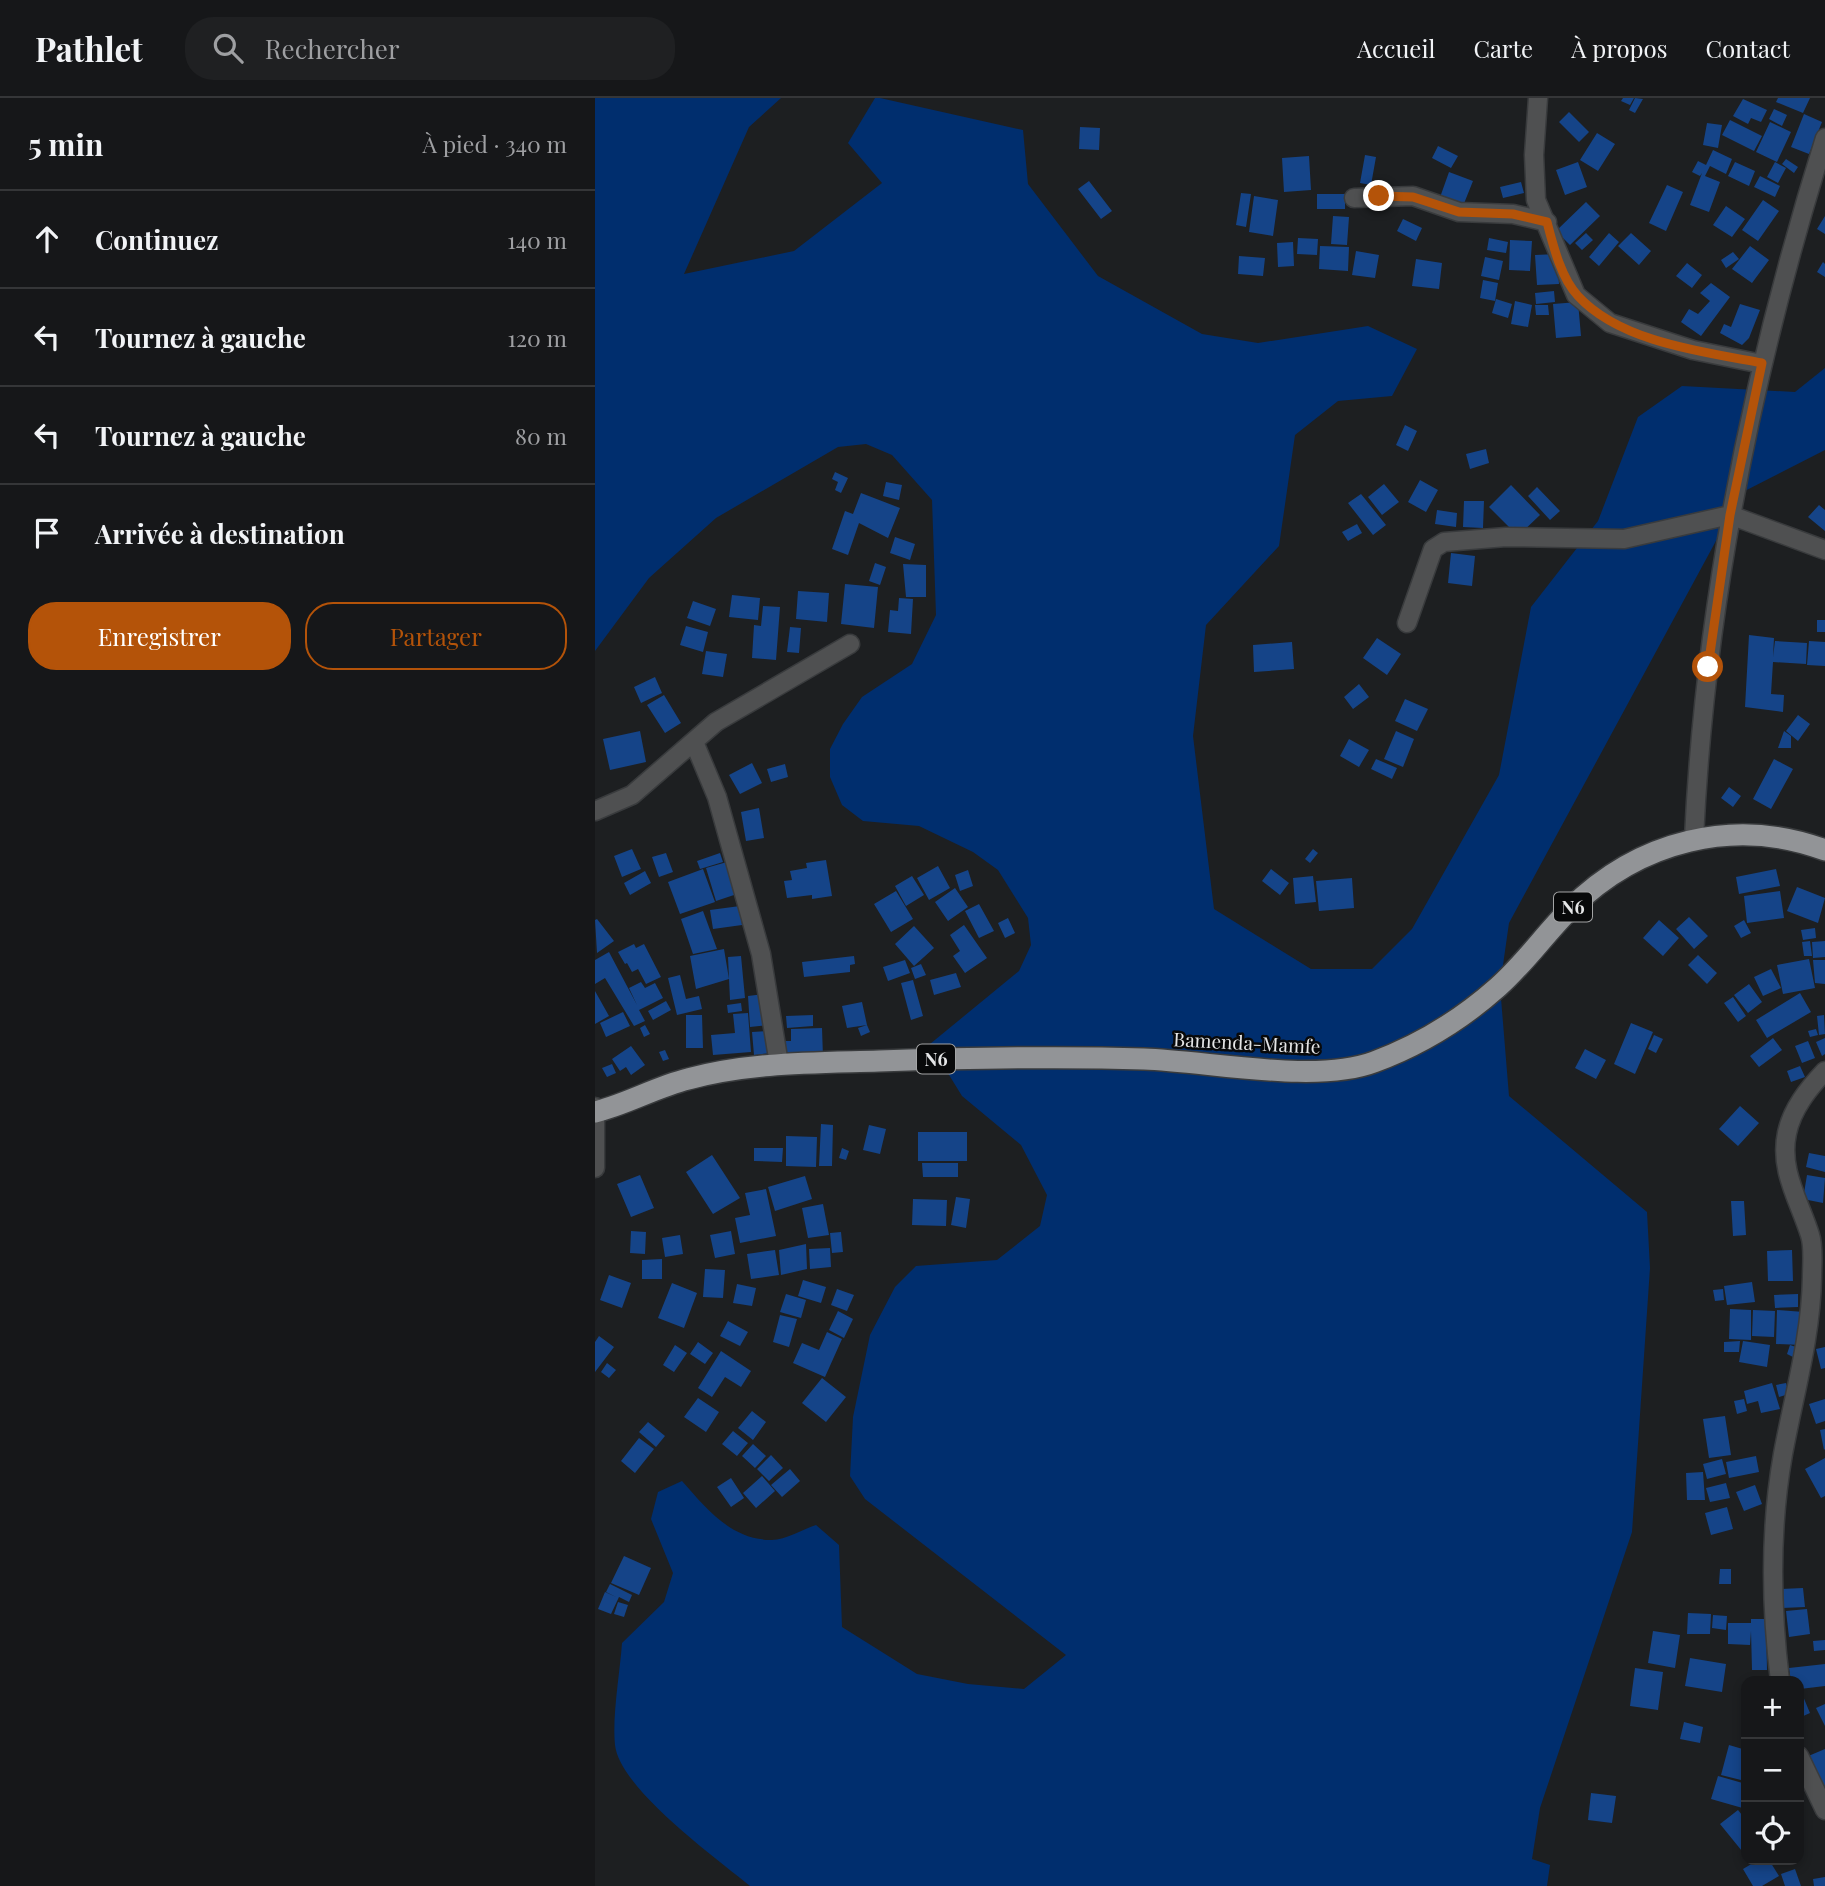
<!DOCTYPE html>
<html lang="fr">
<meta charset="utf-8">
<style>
body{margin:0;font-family:"Playfair Display",serif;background:#1f2022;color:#f1f3f6}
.controls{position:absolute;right:21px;bottom:21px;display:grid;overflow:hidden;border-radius:14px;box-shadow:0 4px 10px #0003}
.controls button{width:63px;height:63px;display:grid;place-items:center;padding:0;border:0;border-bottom:2px solid #353638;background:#161719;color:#f1f3f6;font:35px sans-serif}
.stop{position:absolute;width:21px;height:21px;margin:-16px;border:5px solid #b45309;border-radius:50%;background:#fff}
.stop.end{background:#b45309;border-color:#fff;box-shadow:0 2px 7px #0008}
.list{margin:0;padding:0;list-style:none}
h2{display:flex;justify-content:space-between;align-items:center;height:91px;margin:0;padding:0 28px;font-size:30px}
h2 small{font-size:23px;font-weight:400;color:#9e9fa2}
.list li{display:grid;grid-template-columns:46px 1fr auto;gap:21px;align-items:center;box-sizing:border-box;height:98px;padding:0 28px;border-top:2px solid #353638}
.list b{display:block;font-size:26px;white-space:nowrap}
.list em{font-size:23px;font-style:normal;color:#9e9fa2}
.actions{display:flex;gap:14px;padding:21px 28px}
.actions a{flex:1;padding:16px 0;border:2px solid #b45309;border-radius:28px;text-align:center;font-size:24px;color:#b45309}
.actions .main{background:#b45309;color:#fff}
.icon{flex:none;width:38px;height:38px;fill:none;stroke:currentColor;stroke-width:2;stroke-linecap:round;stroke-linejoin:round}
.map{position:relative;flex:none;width:1230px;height:1788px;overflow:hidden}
header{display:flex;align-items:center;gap:42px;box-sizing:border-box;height:98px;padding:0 35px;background:#161719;border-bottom:2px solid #353638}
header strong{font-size:33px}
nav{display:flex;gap:38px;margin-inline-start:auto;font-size:24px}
.search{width:490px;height:63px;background:#1f2022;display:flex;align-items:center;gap:18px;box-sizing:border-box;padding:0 24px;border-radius:28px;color:#9e9fa2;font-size:26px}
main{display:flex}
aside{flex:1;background:#161719}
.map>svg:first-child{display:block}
.green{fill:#002e6e}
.building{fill:#154488}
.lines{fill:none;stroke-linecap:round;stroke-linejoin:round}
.minor-casing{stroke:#393b3d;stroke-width:21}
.highway-casing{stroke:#393b3d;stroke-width:24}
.minor{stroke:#4f5051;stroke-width:18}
.highway{stroke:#929497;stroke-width:21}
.route{stroke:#b45309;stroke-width:9}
.labels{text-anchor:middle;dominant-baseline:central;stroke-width:5;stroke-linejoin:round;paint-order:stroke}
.shield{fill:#08090a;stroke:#a3a4a5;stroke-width:2}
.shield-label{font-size:18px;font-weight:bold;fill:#e5e6e7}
.street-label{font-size:19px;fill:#e5e6e7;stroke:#08090a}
</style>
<header>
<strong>Pathlet</strong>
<div class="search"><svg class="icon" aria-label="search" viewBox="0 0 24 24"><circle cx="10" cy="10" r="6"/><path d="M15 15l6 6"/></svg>Rechercher</div>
<nav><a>Accueil</a><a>Carte</a><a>À propos</a><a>Contact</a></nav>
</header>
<main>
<aside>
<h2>5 min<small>À pied · 340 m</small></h2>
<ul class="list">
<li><svg class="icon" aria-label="ahead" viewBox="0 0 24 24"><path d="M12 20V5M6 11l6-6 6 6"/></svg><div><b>Continuez</b></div><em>140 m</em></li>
<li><svg class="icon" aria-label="left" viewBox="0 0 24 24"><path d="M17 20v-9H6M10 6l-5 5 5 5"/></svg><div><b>Tournez à gauche</b></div><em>120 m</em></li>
<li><svg class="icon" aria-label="left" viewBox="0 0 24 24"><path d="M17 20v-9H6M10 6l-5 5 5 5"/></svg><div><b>Tournez à gauche</b></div><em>80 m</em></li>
<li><svg class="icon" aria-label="arrive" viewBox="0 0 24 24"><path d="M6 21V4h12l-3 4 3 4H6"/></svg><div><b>Arrivée à destination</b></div></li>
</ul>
<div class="actions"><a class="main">Enregistrer</a><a>Partager</a></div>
</aside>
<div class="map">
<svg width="1230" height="1788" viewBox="0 0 1230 1788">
<rect width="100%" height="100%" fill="#1d1f21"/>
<path class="green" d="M0,0H186L154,29L89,176L199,153L287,85L253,45L280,0H285L428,32L433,86L503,178L607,236L663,245L773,228L822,251L797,298L743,303L700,337L684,448L611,527L598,638L619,811L716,871H777L817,831L904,677L936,509L1003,423L1043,319L1087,288L1200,294L1230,270V352L1138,399L1135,417L914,825L905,888L914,998L1052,1114L1055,1170L1037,1434L945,1710L937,1761L955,1767L952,1788H155C120,1759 25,1691 20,1647C17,1619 25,1574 27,1545L69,1504L78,1475L56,1421L63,1394L87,1383C111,1410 135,1441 175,1442C189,1443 208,1431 221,1427L244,1447L247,1529L322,1576L373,1586L429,1591L471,1557L270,1401L255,1378L258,1319L275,1237L300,1189L321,1168L402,1162L445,1128L452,1097L426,1047L367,998L335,946L424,873L436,847L433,820L403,772L378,754L324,728L268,723L247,707L235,679V651L248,626L267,599L317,566L341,517L337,402L297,357L271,346L243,349L121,420L54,480L0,553Z"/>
<path class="building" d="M1028,0H1039L1035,7L1026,3Z
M1040,0L1048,1L1040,15L1034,12Z
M1183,0H1215L1208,15L1181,4Z
M1148,1L1172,12L1166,24L1156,20L1153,26L1138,18Z
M1179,11L1192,17L1187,28L1174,21Z
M974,14L994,34L984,44L964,24Z
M1209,16L1227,24L1214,56L1196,49Z
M1135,22L1167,38L1159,53L1127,37Z
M1175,24L1196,34L1182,64L1161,54Z
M1112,25L1127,27L1123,50L1108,47Z
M485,29L505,30L504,52L484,51Z
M1002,35L1020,46L1003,73L985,62Z
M843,48L863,58L856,70L837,60Z
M1118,52L1137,61L1131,76L1115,68L1110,78L1125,84L1114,114L1095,107L1107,75L1105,78L1097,74L1103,63L1111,67Z
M770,57L781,59L776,87L765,85Z
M714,58L716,92L689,94L687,60Z
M1191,61L1203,69L1199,75L1187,66Z
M983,64L992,89L970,97L961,72Z
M1140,64L1160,73L1154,88L1133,78Z
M1180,64L1191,70L1183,85L1172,79Z
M854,74L878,83L866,113L843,105Z
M1165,78L1185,88L1180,99L1159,89Z
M494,83L517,113L506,121L483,91Z
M926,84L929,95L908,100L905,89Z
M1072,87L1088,94L1071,133L1054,125Z
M646,95L656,96L651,129L641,127Z
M722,96H750V111H722Z
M659,98L683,102L678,138L654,134Z
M1168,102L1184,113L1163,143L1147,132Z
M991,104L1005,118L975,147L961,133Z
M1131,108L1150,121L1137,139L1118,127Z
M738,118L754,119L752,147L736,146Z
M1230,118V136L1222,131Z
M808,121L827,130L821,143L802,133Z
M991,135L998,142L987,152L980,145Z
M1014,135L1024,144L1004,168L994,159Z
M1036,135L1056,153L1044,167L1023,148Z
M703,140L723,141L722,157L702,156Z
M894,140L913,144L911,155L892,152Z
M915,142L937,143L935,173L914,172Z
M698,144L699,168L683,169L682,145Z
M725,148L754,149L753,173L724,171Z
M1155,148L1174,162L1157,185L1137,171Z
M761,153L784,157L780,180L757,177Z
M1138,154L1144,161L1131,170L1126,162Z
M962,156L964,186L942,187L940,157Z
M644,158L670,160L668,178L643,176Z
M890,159L908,163L904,182L886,178Z
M821,161L847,165L844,191L817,188Z
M1228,164L1230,166V179L1222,174Z
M1092,165L1107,177L1097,190L1081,178Z
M888,182L903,185L900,203L885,200Z
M1116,185L1135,199L1106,238L1086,224L1094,211L1103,216L1115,203L1105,195Z
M959,193L960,204L941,206L940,195Z
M901,201L917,206L913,220L897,215Z
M920,203L937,207L933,229L916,226Z
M983,204L986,238L961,240L958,206Z
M1145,206L1165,212L1154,240L1147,247L1125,235L1129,226L1136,229Z
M940,207H953L954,217H941Z
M810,327L822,333L813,353L801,347Z
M891,351L894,365L875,371L871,356Z
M240,374L253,380L246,395L240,392L243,384L237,381Z
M825,382L843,392L831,414L813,404Z
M291,384L307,387L304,402L288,398Z
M789,386L804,404L787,417L773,399Z
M916,387L945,417L923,438L894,409Z
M942,389L965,413L955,422L933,398Z
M266,395L305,410L293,440L264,425L253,457L237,451L250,413L258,416Z
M766,396L791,427L778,437L753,405Z
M869,403H889L888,430L868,429Z
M1224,407L1230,412V433L1213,419Z
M842,412L862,415L861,429L840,426Z
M762,426L767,435L753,443L747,434Z
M300,439L320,446L315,462L295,455Z
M856,455L880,458L877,488L853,485Z
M280,465L291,469L285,487L274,483Z
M308,466L331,467V499H311Z
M250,486L283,489L279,530L246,526Z
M203,493L234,495L232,524L201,521Z
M137,497L165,500L163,522L134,519Z
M304,500L318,501L316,536L293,534L295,512L303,513Z
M98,503L121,511L115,528L92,520Z
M168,508L185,509L181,562L157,560L159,527L166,528Z
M1222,522H1230V534H1222Z
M91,528L113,534L108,554L85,547Z
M195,529L206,530L204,555L192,554Z
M1154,537L1179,540L1178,559L1180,543L1212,545L1211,566L1178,564L1176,596L1189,597L1188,614L1150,609Z
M782,540L806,556L792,577L768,560Z
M1214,543L1230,544V568L1212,567Z
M697,544L699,571L659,574L658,547Z
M111,553L132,556L128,579L107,576Z
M60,579L67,595L46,605L39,589Z
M764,586L774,599L758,611L749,599Z
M69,597L86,625L70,635L52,607Z
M810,601L833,611L822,633L800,623Z
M1203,617L1215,626L1203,643L1191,633Z
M45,633L51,664L15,672L8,641Z
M801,633L819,641L808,669L789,661Z
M1189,633L1196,638V650H1183Z
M754,641L774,652L764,669L745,658Z
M781,661L802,670L797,681L776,671Z
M1179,661L1198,671L1176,711L1158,701Z
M157,665L167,685L145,696L134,677Z
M190,666L193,679L176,684L172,671Z
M1134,689L1146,698L1138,709L1126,700Z
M164,710L169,740L151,743L146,714Z
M37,751L46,771L27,779L19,758Z
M718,751L723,755L715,765L710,761Z
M71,755L78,774L64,779L57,759Z
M125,755L128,764L105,771L102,763Z
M231,762L237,798L217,801V797L192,800L189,783L197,782L195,773L212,770L211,765Z
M132,764L142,796L121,803L111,770Z
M343,768L355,790L334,802L322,780Z
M108,771L120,804L85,816L73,784Z
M676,771L694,785L685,797L667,783Z
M1181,771L1185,788L1144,796L1141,779Z
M373,772L378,788L365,793L360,777Z
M50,773L56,785L35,797L29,785Z
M317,778L329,797L311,808L300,788Z
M718,778L721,804L700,806L698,780Z
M757,780L759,810L724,813L721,783Z
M1202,789L1230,800L1223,825L1192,813Z
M360,790L373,809L353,823L340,804Z
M301,793L318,821L296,834L279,806Z
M1185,793L1189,820L1152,825L1149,798Z
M384,806L399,833L384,840L370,813Z
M145,808L147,827L118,831L115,812Z
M108,813L122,851L98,856L86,821Z
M1094,819L1113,838L1099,851L1081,831Z
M413,820L420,835L410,840L403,825Z
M2,821L19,843L2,855L0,822Z
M1064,822L1084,840L1068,858L1048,840Z
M1149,822L1156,835L1146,840L1139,828Z
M369,827L392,860L370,875L358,858L365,853L355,837Z
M319,828L339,850L319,868L300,846Z
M1220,830L1221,840L1208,842L1206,832Z
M1215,843L1217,858H1209L1207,844Z
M1230,843V859L1218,860L1217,844Z
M39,846L41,850L49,846L66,879L51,886L43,871L37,874L32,865L30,866L23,854Z
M129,851L134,881L101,891L95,858Z
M14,854L42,907L34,890L46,884L50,890L60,885L68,900L44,912L50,923L39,928L10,880L0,886V862Z
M1103,857L1122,875L1112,886L1093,867Z
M146,858L150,900L135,902L133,859Z
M259,858L260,866L255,867V874L209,879L207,864Z
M1214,861L1220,890L1188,896L1182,867Z
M310,862L315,875L293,883L288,869Z
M1218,862H1230V886L1220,885Z
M326,866L331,877L320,881L316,870Z
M1176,871L1186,890L1168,898L1159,879Z
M361,875L366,889L339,897L335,882Z
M85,877L91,901L104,898L107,911L82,917L73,880Z
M318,882L328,918L316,922L306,885Z
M1154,886L1167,904L1153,915L1139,897Z
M0,893L14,918L0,926Z
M1205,895L1216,914L1172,940L1161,922Z
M170,896L173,927L155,929L153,898Z
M1138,899L1151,918L1143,924L1129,905Z
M71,903L76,912L58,922L53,913Z
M267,904L272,927L252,930L247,908Z
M146,905L147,913L133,915L132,907Z
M28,914L35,928L11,939L5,925Z
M153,915L156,954L118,957L116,937L140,935L138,916Z
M91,917H107L108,950H91Z
M218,917V928L192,930L191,918Z
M1229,917L1230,936L1224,937L1222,918Z
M1036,925L1058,934L1040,976L1019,966Z
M50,927L55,936L49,939L45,930Z
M272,927L275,934L266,938L263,930Z
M227,930L228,959L190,960V943H196V931Z
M1221,931L1223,937L1215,939L1213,933Z
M174,933L177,955L159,957L157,934Z
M1059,937L1068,941L1061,955L1053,951Z
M1178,940L1187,952L1164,969L1155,958Z
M1230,940V956L1227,958L1221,944Z
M1213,943L1220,960L1207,965L1200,948Z
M36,948L50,967L36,977L31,969L25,973L17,961Z
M990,951L1011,962L1001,981L980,970Z
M70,952L74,961L68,963L64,954Z
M17,966L21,975L12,979L7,970Z
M1205,968L1210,979L1196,984L1192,973Z
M1145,1008L1164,1025L1143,1048L1124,1031Z
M226,1026L238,1027L237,1068H224Z
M274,1027L291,1031L285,1056L268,1052Z
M323,1034H372V1063H323Z
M191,1038L222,1039L221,1069L191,1068Z
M159,1050H188L187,1064L159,1063Z
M247,1050L254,1053L251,1062L244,1060Z
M1214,1055L1230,1058V1074L1211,1069Z
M117,1057L145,1100L118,1116L91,1074Z
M327,1065H363V1079H328Z
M45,1077L59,1110L36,1119L22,1086Z
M1212,1077L1230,1080L1228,1105L1208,1101Z
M210,1078L217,1101L180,1113L173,1089Z
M171,1091L181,1138L145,1145L140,1120L155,1117L150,1095Z
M361,1099L375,1101L371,1130L356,1127Z
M318,1101L352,1102L351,1128L317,1127Z
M1136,1103H1149L1151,1137L1138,1138Z
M228,1106L234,1137L213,1140L207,1110Z
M36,1133L51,1134L50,1156L35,1155Z
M136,1133L140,1156L120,1160L115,1137Z
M246,1134L248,1154L237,1155L235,1135Z
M85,1137L88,1156L70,1159L67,1140Z
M211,1146L212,1171L186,1177L184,1152Z
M235,1150L236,1169L215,1171L214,1151Z
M180,1152L184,1177L156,1181L152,1156Z
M1197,1152L1198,1183H1173L1172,1153Z
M67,1161V1181H47V1162Z
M110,1171L130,1172L128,1200L108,1199Z
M14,1177L36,1185L27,1210L5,1202Z
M208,1182L231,1189L226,1205L203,1198Z
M1157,1184L1160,1204L1132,1207L1129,1188Z
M77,1185L102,1195L89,1230L63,1220Z
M142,1186L161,1190L157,1208L138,1205Z
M242,1191L259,1197L252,1213L236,1207Z
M1128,1191L1129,1202L1120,1203L1118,1192Z
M191,1196L211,1202L206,1220L185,1214Z
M1203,1196V1209L1180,1210L1179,1197Z
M1135,1211L1156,1212V1242L1134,1241Z
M1158,1212L1180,1213L1179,1239L1157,1238Z
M1182,1212L1209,1214L1207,1247L1181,1246Z
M243,1213L258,1221L249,1240L234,1232Z
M185,1217L202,1221L194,1249L178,1244Z
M133,1223L153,1234L145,1248L125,1238Z
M232,1234L247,1241L230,1279L198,1265L207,1245L224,1252Z
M4,1238L19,1249L0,1274V1244Z
M1145,1243L1144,1254H1129V1244Z
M1148,1243L1175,1247L1172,1269L1144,1264Z
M103,1244L118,1255L110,1266L95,1256Z
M80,1247L92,1255L79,1274L68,1267Z
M1195,1247L1204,1250L1200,1260L1192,1256Z
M1230,1249V1270L1226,1271L1221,1251Z
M126,1253L156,1273L146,1289L130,1279L117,1299L103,1290Z
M12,1265L21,1272L14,1280L6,1274Z
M227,1280L251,1299L231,1324L207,1305Z
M1177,1285L1185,1311L1166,1315L1163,1303L1152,1306L1149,1293Z
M1191,1285L1194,1296L1184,1299L1181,1287Z
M103,1300L124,1314L111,1334L89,1319Z
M1149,1301L1152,1313L1142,1316L1139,1303Z
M1230,1301V1323L1221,1326L1214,1306Z
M157,1313L171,1324L158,1342L143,1330Z
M1130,1318L1136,1357L1114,1360L1108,1321Z
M53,1324L70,1338L61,1349L44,1334Z
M1230,1331V1351L1229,1352L1225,1332Z
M138,1333L153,1345L142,1358L127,1346Z
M44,1340L59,1351L40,1375L26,1363Z
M158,1346L171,1358L160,1370L147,1358Z
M176,1357L188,1370L174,1383L162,1371Z
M1161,1358L1164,1374L1134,1380L1131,1364Z
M1230,1360V1398L1226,1400L1210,1371Z
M1127,1361L1131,1376L1112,1381L1108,1366Z
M195,1371L205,1383L187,1399L176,1387Z
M1108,1374L1110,1402H1092L1091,1375Z
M167,1378L180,1393L161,1410L148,1395Z
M136,1380L149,1400L136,1409L122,1389Z
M1131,1385L1135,1400L1115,1404L1111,1390Z
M1160,1387L1167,1406L1149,1413L1141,1394Z
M1132,1409L1138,1431L1116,1437L1110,1415Z
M29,1458L56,1470L44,1497L16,1485Z
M1125,1471H1136V1486H1124Z
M15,1486L37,1497L34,1504L24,1499L16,1516L3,1511L10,1494L21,1499L11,1494Z
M1208,1490L1210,1509L1187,1510L1186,1491Z
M23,1504L33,1507L29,1519L19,1516Z
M1212,1511L1215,1536L1194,1539L1191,1513Z
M1093,1515L1116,1516L1115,1536H1092Z
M1118,1517L1132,1518L1131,1532L1117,1530Z
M1156,1521H1171L1172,1572H1157L1156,1533L1155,1547L1133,1546V1525H1156Z
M1058,1533L1085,1537L1080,1570L1053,1565Z
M1230,1542V1552L1219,1553L1218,1543Z
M1095,1560L1131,1566L1127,1594L1090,1588Z
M1230,1566V1588L1205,1591L1215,1615L1204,1620V1583H1196L1194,1570Z
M1040,1570L1068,1574L1063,1612L1035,1608Z
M1230,1606V1628L1221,1610Z
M1089,1624L1108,1629L1105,1645L1085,1641Z
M1134,1647L1151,1652L1146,1682L1126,1677Z
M1230,1651V1703L1211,1659Z
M1123,1678L1151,1686V1711L1116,1701Z
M996,1695L1021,1698L1017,1725L993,1722Z
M1143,1712L1151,1722V1758L1125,1726Z
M1163,1762H1174L1184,1778L1167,1788H1158L1148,1771Z
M1200,1771L1206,1788H1190L1186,1776Z
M1230,1779V1788H1219L1218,1781Z"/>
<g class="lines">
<g class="minor-casing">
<path id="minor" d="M943,0L939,57L941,102L981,197L1015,225L1098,252L1167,266
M759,100L818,98L864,114L918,116L952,124
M812,525L838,451L849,444L911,439L1029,441L1135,417L1230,452
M99,644L122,699L166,856L184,966
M0,713L37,697L121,624L255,546
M1099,740C1110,502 1159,267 1230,40
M0,1009V1070
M1185,1583C1176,1510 1175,1429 1188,1356C1199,1296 1216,1240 1217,1179C1217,1166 1219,1149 1215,1137C1204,1102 1184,1072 1192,1035C1197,1011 1213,991 1230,973
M1204,1658L1230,1712"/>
</g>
<g class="highway-casing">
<path id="highway" d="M0,1014C32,1006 61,989 93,981C155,964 221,965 284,963C372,960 461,958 549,961C613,963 721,986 779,964C825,947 867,921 903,889C930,865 950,836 975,811C1043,743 1139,718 1230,752"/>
</g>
<use href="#minor" class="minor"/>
<use href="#highway" class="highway"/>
</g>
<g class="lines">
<path class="route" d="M784,98L818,99L864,114L918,116L952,124C958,147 966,180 983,198C1025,244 1108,254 1167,265L1135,417L1113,569"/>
</g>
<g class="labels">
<g class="shield">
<rect x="959" y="794.5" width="38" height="29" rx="5"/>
<rect x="322" y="946.5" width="38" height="29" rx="5"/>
</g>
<g class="shield-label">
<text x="978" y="809">N6</text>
<text x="341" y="961">N6</text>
</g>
<g class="street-label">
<text transform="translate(652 944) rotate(3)">Bamenda-Mamfe</text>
</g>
</g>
</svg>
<div class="controls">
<button>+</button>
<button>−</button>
<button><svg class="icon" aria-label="locate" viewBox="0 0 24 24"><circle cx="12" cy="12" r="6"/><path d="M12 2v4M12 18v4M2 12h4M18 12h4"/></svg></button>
</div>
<div class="stop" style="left:1113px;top:569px"></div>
<div class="stop end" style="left:784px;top:98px"></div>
</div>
</main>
